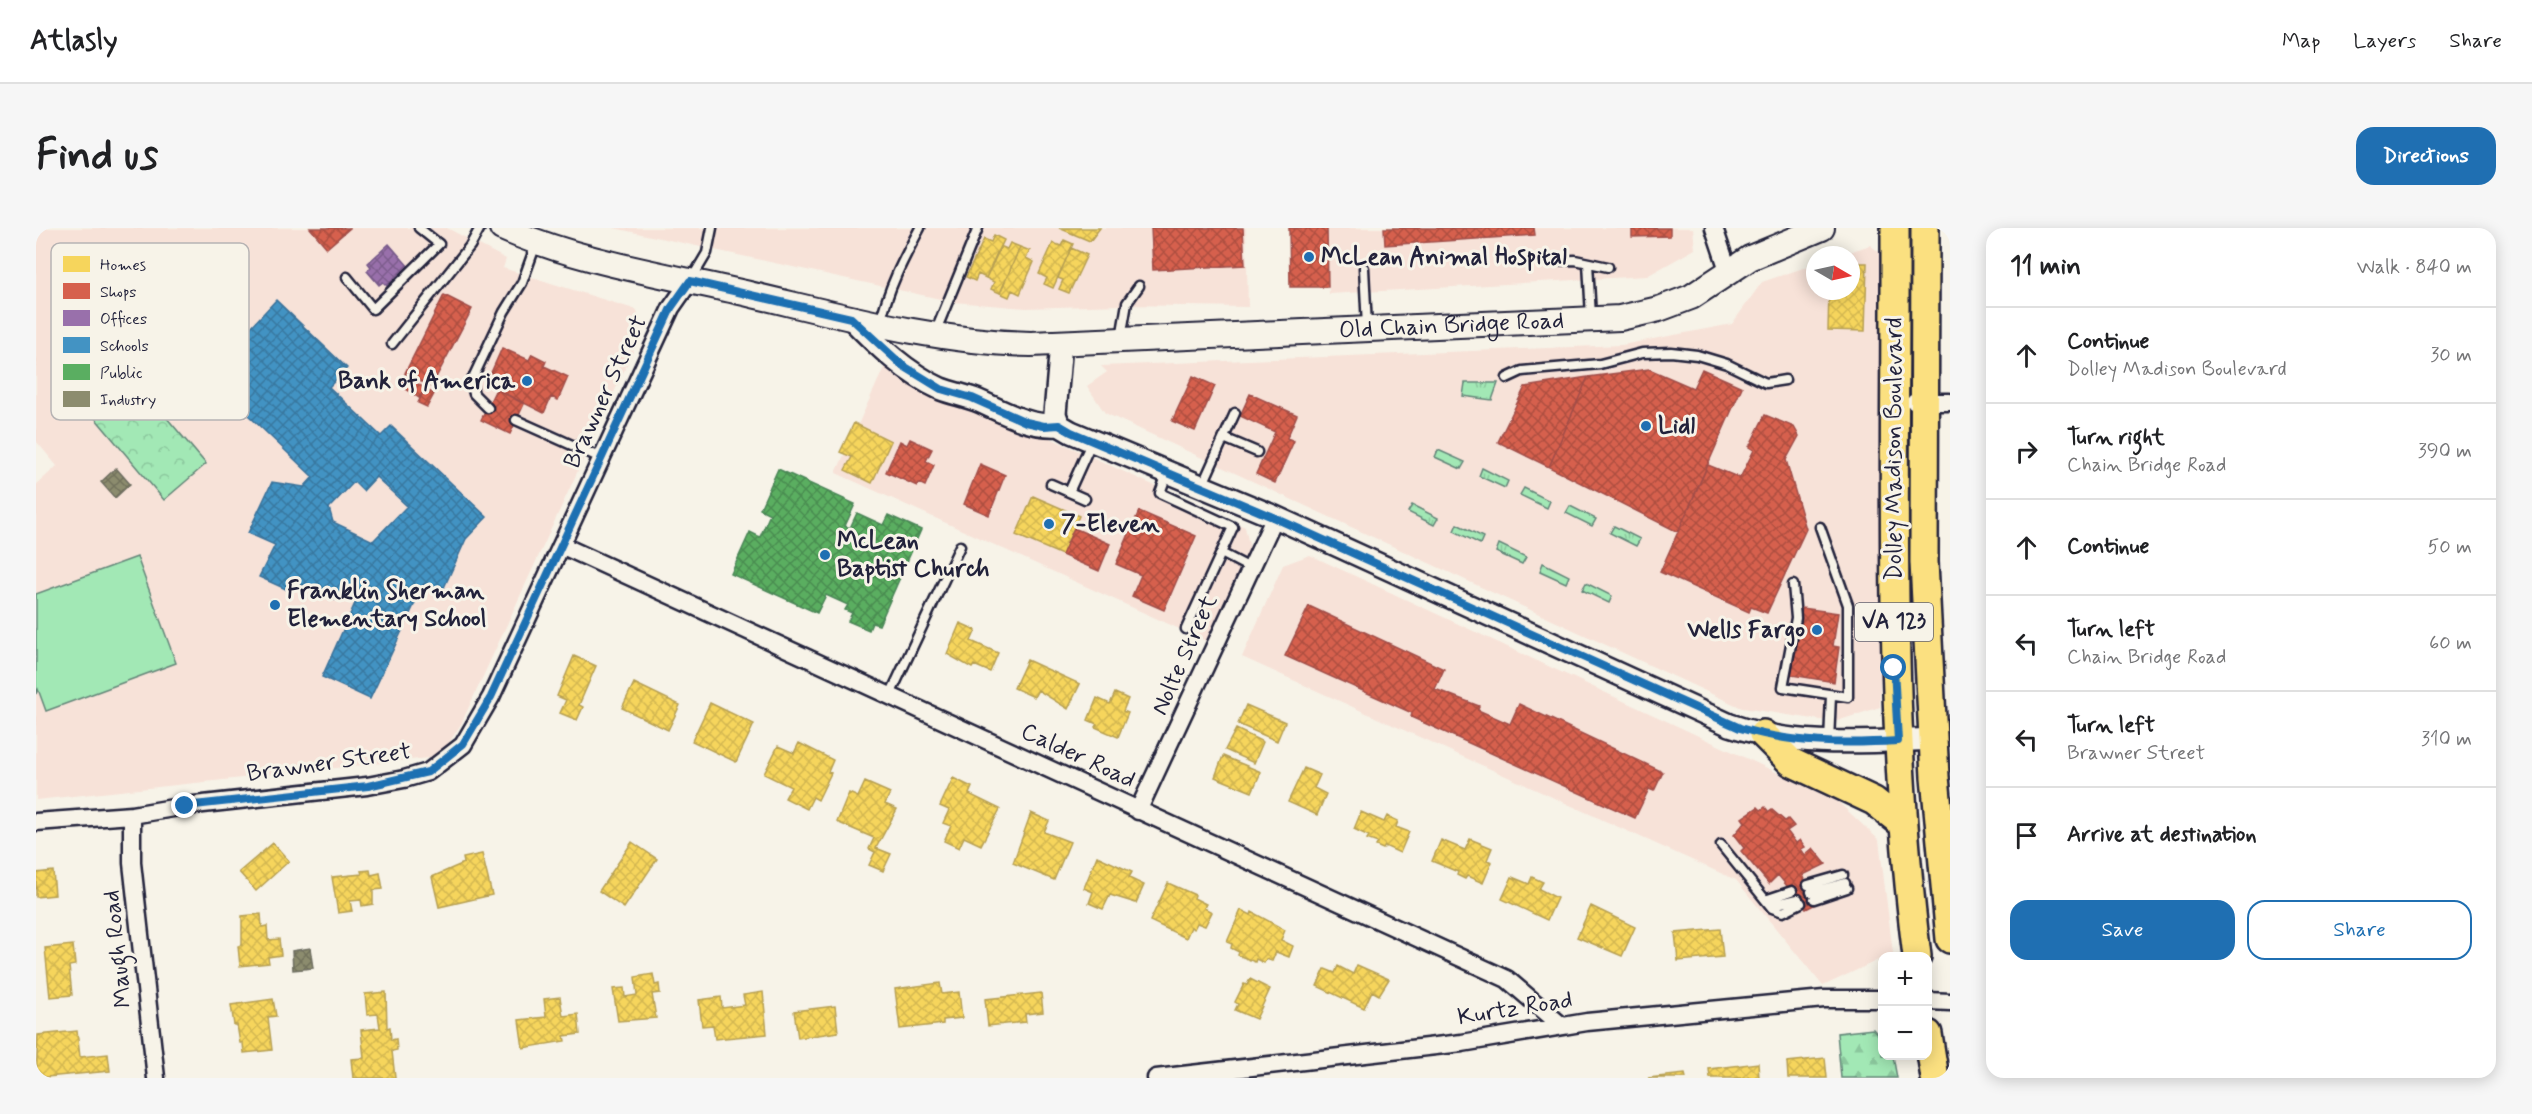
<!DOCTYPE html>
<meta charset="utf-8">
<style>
body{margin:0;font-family:Mynerve,sans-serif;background:#f6f6f6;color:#202124}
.controls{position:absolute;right:18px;bottom:18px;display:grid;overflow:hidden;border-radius:12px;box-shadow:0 3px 15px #0003}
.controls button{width:54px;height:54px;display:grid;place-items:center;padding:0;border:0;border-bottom:2px solid #e0e0e0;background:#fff;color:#202124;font:30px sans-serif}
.compass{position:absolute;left:1770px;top:18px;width:54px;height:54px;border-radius:50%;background:#fff;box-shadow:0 3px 15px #0003;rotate:99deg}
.stop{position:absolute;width:18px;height:18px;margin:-14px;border:4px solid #1f6fb2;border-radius:50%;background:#fff}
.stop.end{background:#1f6fb2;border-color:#fff;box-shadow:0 2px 6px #0008}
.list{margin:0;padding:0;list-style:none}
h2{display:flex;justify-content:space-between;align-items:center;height:78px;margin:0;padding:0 24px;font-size:26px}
h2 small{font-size:20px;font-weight:400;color:#757577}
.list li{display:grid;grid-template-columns:39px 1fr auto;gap:18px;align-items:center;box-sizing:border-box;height:96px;padding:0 24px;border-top:2px solid #e0e0e0}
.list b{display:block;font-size:22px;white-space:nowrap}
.list p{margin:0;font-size:20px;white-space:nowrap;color:#757577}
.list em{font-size:20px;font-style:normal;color:#757577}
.actions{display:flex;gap:12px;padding:18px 24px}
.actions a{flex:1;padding:14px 0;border:2px solid #1f6fb2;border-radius:18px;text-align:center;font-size:21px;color:#1f6fb2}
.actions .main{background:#1f6fb2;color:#fff}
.icon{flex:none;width:33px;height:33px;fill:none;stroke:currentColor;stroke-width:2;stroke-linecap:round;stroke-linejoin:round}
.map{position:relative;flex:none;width:1914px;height:850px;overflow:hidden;border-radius:18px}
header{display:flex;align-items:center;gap:36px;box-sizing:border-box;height:84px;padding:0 30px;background:#fff;border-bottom:2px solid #e0e0e0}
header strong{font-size:28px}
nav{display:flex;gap:33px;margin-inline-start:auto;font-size:21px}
.intro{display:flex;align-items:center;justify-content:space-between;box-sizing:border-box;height:144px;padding:0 36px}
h1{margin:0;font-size:42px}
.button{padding:15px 27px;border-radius:18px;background:#1f6fb2;color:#fff;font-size:21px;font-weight:700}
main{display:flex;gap:36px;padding:0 36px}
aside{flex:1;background:#fff;border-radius:18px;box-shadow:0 3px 15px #0003}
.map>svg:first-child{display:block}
.built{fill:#f7e2d8}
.grass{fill:url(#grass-tufts);stroke:#628578;stroke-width:1.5}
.forest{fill:url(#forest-firs);stroke:#628578;stroke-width:1.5}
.park{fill:url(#park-crowns);stroke:#628578;stroke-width:1.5}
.garden{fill:#a2e8b5;stroke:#628578;stroke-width:1.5}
.homes{fill:url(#homes-cross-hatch);stroke:#b69f52;stroke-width:1.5}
.shops{fill:url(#shops-cross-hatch);stroke:#a04d48;stroke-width:1.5}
.offices{fill:url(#offices-cross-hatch);stroke:#755989;stroke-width:1.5}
.schools{fill:url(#schools-cross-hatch);stroke:#39719a;stroke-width:1.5;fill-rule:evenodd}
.public{fill:url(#public-cross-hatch);stroke:#498456;stroke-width:1.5}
.industry{fill:url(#industry-cross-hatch);stroke:#6c6c5f;stroke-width:1.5}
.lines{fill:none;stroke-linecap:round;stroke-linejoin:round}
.service-casing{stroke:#22223b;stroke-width:13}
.minor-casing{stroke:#22223b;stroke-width:21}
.tertiary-casing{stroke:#22223b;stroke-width:26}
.secondary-casing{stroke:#22223b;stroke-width:28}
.primary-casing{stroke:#22223b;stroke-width:32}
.service{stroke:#f7f3e8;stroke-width:8}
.minor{stroke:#f7f3e8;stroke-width:16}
.tertiary{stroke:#f7f3e8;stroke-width:21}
.secondary{stroke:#f7f3e8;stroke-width:24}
.primary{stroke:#fbe080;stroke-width:27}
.route{stroke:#1f6fb2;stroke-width:8}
.poi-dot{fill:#1f6fb2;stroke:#f7f3e8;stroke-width:2}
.labels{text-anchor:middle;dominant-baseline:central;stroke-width:6;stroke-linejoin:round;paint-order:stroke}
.shield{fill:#f7f3e8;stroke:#62616f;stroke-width:1.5}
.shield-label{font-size:22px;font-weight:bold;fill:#22223b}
.poi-label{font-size:24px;font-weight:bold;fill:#22223b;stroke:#f7f3e8;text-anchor:start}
.street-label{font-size:24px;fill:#22223b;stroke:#f7f3e8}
.key{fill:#f7f3e8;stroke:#b7b4b4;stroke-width:1.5}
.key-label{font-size:16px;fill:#22223b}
</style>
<header>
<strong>Atlasly</strong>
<nav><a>Map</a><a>Layers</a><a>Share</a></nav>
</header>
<div class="intro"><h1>Find us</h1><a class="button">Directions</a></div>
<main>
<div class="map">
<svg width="1914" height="850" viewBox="0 0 1914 850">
<defs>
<pattern id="grass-tufts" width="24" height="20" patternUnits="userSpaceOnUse" patternTransform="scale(1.5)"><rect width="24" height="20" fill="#a2e8b5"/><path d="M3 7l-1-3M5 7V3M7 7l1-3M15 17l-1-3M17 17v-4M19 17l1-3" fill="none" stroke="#8bc79d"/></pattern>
<pattern id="forest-firs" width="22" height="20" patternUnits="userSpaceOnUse" patternTransform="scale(1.5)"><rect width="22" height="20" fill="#a2e8b5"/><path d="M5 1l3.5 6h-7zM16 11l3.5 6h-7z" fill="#8bc79d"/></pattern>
<pattern id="park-crowns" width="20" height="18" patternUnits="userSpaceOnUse" patternTransform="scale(1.5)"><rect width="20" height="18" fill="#a2e8b5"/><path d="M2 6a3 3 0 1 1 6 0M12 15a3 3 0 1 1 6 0" fill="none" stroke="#8bc79d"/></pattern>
<pattern id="homes-cross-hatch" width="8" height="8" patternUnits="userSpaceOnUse" patternTransform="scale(1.5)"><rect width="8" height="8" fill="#f6d55c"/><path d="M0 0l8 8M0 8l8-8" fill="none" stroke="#d3b751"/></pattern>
<pattern id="shops-cross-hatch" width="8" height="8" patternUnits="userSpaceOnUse" patternTransform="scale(1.5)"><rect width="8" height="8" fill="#d6604d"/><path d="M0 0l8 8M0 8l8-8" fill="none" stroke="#ad4f41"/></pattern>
<pattern id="offices-cross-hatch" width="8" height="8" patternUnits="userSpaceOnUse" patternTransform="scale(1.5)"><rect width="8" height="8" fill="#9970ab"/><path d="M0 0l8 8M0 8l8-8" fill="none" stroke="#7c5c8c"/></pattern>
<pattern id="schools-cross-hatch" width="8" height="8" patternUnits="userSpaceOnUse" patternTransform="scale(1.5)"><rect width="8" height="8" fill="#4393c3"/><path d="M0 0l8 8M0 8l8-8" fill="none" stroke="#3878a0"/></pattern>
<pattern id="public-cross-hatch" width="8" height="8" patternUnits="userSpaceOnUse" patternTransform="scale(1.5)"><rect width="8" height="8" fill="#5aae61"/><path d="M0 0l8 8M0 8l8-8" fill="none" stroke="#4a8d51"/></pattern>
<pattern id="industry-cross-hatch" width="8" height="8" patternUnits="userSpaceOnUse" patternTransform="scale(1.5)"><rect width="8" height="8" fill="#8c8c6e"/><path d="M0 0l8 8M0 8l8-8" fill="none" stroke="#72725c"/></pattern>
</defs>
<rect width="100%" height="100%" fill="#f7f3e8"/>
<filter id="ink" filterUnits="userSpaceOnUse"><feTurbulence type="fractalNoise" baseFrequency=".0167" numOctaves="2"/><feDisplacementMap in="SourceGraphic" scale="12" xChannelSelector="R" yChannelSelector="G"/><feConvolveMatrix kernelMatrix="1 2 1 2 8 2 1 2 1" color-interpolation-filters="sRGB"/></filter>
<g filter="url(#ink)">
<path class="built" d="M0,0H411L470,31L467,40L601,82L606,104L425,496L409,521L393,530L0,572V257L21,238L0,213Z
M578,0H1210L1212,79L1084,77L990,80L918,74Z
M1291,0H1657L1659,21L1611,48L1293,66Z
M1834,17L1847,27L1844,479L1798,494L1706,480L1069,185L1051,158L1071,144L1065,138L1586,117L1696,96L1726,54L1779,36V63H1815V27H1805Z
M850,135L1209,299L1214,321L1170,413L800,245Z
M1274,327L1800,572L1843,612L1857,725L1787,758L1700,652L1206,429L1247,337Z"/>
<path class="grass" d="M1429,155H1462L1456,172L1427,168Z
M1402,222L1429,234L1425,241L1399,229Z
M1446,240L1472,253L1469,260L1443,248Z
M1488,260L1514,273L1511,280L1484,267Z
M1376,277L1402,290L1398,297L1372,284Z
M1534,278L1560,291L1556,298L1530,285Z
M1421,296L1447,309L1444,316L1418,303Z
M1578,298L1604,311L1600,318L1574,305Z
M1463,316L1490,329L1486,336L1460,324Z
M1507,335L1533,348L1530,355L1504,343Z
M1550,355L1576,368L1573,375L1546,362Z"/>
<path class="forest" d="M1837,801L1846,811V828H1857L1861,850H1805L1801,805Z"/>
<path class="park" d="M90,142L170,236L128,272L49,178Z"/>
<path class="garden" d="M101,329L140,435L10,483L2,461L0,466V366Z"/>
<path class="homes" d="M1023,0H1064L1054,13Z
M958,7L968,12L950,50L942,46L939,53L930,49L948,11L955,14Z
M1028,12L1037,16L1017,60L1008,56L1011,50L1003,46L1017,15L1025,18Z
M974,15L984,19L964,65L955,61L958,54L950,50L964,18L971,21Z
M984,19L994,23L990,30L998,34L984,66L976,62L973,69L964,65Z
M1035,20L1051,27L1033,65L1023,61L1027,52L1022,50Z
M1815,35H1831L1829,103L1792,102L1793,63H1815Z
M818,195L855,213L836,255L809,242L816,229L804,224Z
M997,268L1043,288L1026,327L980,307Z
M924,395L940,402L935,413L962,425L954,444L938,437L936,440L911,426Z
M538,428L560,438L543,477L547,479L541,492L524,485L530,472L521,468Z
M991,432L1044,456L1032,481L1002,462L998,469L978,460Z
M598,455L644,477L632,502L586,480Z
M1079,465L1092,471L1087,483L1092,485L1082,509L1059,499L1061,496L1052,492L1061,470L1074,476Z
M674,475L718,496L700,534L656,513Z
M1210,477L1249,494L1241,513L1202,496Z
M1200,501L1227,514L1218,535L1189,522Z
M763,515L797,532L792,544L795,545L782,572L777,569L771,581L749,570L755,559L728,546L742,518L758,525Z
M1187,528L1225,544L1216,564L1179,549Z
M1268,540L1284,547L1278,560L1290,566L1281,587L1252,574Z
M917,550L936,559L933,566L964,581L945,617L928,609L923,620L908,613L915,598L907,595L913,582L904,578Z
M829,554L854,565L849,576L861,581L840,620L855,626L847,643L833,637L839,624L833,621L838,610L801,594L813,565L822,569Z
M1325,584L1348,594L1351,588L1362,593L1360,599L1373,604L1364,625L1349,618L1347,621L1340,618L1342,615L1331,611L1333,608L1318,601Z
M995,585L1013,593L1008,604L1034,614L1018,652L977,635Z
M1434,611L1456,620L1451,632L1456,634L1447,655L1431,648L1429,651L1421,647L1422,644L1396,633L1405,612L1429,622Z
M596,614L621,631L588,680L563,663Z
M237,615L253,633L220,663L203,644Z
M446,626L456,667L403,679L396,649L428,635L427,630Z
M1061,628L1096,644L1093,650L1108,657L1100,675L1074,667L1067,681L1053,675L1057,664L1048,660Z
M334,642L335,647L344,645L347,661L337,662V676L326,678L325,672L314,673L316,683L302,685L296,649L326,646L325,643Z
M17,643L19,667L0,669V645Z
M1476,649L1493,656L1496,649L1507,654L1503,661L1521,670L1511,692L1466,671Z
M1132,655L1159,667L1158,670L1170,676L1168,680L1176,684L1169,698L1161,695L1158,701L1155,699L1150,710L1114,693Z
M1555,678L1599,699L1586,728L1541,709Z
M1205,682L1215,687L1216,684L1249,702L1245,712L1257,718L1253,729L1240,724L1236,733L1230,731L1228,735L1220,731L1219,734L1202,727L1203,724L1195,720L1196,716L1191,714Z
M225,686L226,699L231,698L232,712L243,711L245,727L232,729L233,735L204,738L202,718L206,717V688Z
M1684,701L1687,729L1642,733L1639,705Z
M37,717L39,737L33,738L36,767L14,769L9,720Z
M1321,737L1353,751L1343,767L1336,763L1328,780L1281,758L1289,741L1299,745L1302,738L1317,746Z
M617,746L619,757L623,756L624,765L616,766L620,790L582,793L577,761L588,760L589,769L601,767L599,749Z
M1214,751L1234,761L1220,791L1199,782L1202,776L1199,774L1208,756L1211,757Z
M904,755L906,766L923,764L926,790L907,792V796L864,801L859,761Z
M350,764L351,800L354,799L355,812L360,811L361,822L356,823L359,850H317L315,831L328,830L325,802L344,800L342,786L331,787L329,766Z
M727,764L731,806L679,811L677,797L666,798L663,772L685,769L686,780L709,777L707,767Z
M1005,765L1007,784L989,786L990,794L952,798L949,771Z
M524,769L527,788L542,786L544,806L528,808L529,813L487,820L483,792L510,789L508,771Z
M237,771L240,788L232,789L236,822L208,825L207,815H204L201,797H198L195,777Z
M799,778L802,804L762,810L758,783Z
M41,803L44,829L72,826L74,843L0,850L2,807Z
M1789,830L1791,850H1752L1751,834Z
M1722,835L1723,850H1674L1673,841Z
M1649,846L1650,850H1612Z"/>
<path class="shops" d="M274,0H314L291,20Z
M1115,0H1207L1209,37L1117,42Z
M1253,0H1291L1292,59H1254Z
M1348,0H1498L1499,7L1349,17Z
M1596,0H1634V8L1596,9Z
M408,67L436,81L395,159L369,145Z
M466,120L493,132L496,126L510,133L508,138L532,149L522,172L515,169L508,185L450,156Z
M1613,141L1657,160L1666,141L1706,159L1642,304L1513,239L1552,149Z
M369,146L389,161L383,170L363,156Z
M1157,148L1179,158L1159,203L1136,193Z
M1552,149L1513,239L1462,214L1489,159Z
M389,161L398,166L391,179L382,175Z
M460,161L488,176L474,206L445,192Z
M1214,166L1261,187L1251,210L1258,213L1239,255L1220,246L1239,204L1204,188Z
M1729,187L1758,199L1763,208L1750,232L1770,301L1731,385L1715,379L1713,384L1624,344L1672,237L1704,250L1718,222L1713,219Z
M874,211L896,221L890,233L898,237L889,258L883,255L881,258L850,244L864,213L871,217Z
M944,236L969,247L953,287L928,276Z
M1103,283L1160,308L1128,382L1096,368L1105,347L1080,336Z
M1038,300L1074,316L1063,343L1026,327Z
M1273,378L1408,441L1399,461L1443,478L1442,482L1474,496L1483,476L1627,544L1618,563L1613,561L1599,590L1375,489L1376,485L1249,428Z
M1766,380L1802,385L1797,418L1803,419L1798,454L1755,447Z
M1722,579L1725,582L1729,579L1733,584L1736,582L1749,593L1752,591L1758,598L1751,603L1760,615L1764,612L1769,619L1765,621L1769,627L1777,620L1790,636L1767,647L1780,676L1770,681L1742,647L1733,656L1705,623L1708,620L1698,607L1709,594L1706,590Z"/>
<path class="offices" d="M353,16L373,39L351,58L347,54L343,57L331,43L335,39L332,35Z"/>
<path class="schools" d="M240,72L311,140L293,159L345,208L355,198L451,289L430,311L406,364L388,356L334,471L286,449L320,373L303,366L299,372L258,353L254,363L223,349L239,317L212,305L236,254L268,259L277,249L170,147L189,127L183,121L208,94L214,100ZM340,249L371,278L337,313L297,294L293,280L318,254L327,263Z"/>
<path class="public" d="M742,241L819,276L809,298L814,300L821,285L847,297L852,287L885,302L843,397L836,395L833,402L812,393L816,385L809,382L812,377L790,367L781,385L695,346L714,304L724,309L734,286L724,281Z"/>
<path class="industry" d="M80,240L94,256L79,270L65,254Z
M274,720L277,740L257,742L256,723Z"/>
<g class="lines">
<g class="service-casing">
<path id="service" d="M1512,33L1539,32L1572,39
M1552,35L1555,89
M1328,40L1331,99
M311,49L337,81L403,16L383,0
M655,52L671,25L676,0
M844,96C852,60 867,32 884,0
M899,105L942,0
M1085,110L1091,75L1103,58
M356,116L434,18L444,0
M1471,150L1486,143L1564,136L1606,125L1635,124L1661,127L1691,136L1730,155L1749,152
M452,180L438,166L435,154L468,84L486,55L500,16
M480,192L565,230
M1188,210L1221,224
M1131,246L1124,265L1197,299L1150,401
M1015,256L1049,271
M1166,258L1199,185
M1033,264L1056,213
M1185,325L1214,340
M1757,357L1760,390L1747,459L1812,469V377L1784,299
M854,467L924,318
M1793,514L1795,467
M1685,617L1736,680L1747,684L1765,675
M1772,657L1807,647
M1775,664L1809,655
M1731,671L1745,675L1762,671
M1732,671L1756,663
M1778,671L1811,660"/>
</g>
<g class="minor-casing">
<path id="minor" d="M1678,0L1693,45
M1879,174H1914
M527,318L1471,751L1526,798
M1102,583L1239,289
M96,587V635L120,850
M0,594L96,587L149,578L331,558L368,551L392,544L427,517L455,469L635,80L654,53
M1892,773L1914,774
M1120,850L1426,815L1551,794L1788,771H1846"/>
</g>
<g class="tertiary-casing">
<path id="tertiary" d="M815,90C841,117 870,145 905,161C918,166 932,168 945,174C971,186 994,199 1023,197
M1025,115L1019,186L1023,197L1035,204L1239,289L1694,497C1761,520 1827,514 1897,511"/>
</g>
<g class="secondary-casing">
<g id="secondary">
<path id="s1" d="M466,0C541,33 624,46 704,64C800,86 896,114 995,116L1584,90L1623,81L1655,69L1714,30L1786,0"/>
</g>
</g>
<g class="primary-casing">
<path id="primary" d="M1859,0C1860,243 1850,486 1881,728
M1889,0L1888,334L1899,549L1914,711
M1727,506L1755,534L1838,573L1868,597
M1892,806L1899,850"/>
</g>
<use href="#service" class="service"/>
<use href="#minor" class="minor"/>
<use href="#tertiary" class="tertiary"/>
<use href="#secondary" class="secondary"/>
<use href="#primary" class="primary"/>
</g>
</g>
<g class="lines" filter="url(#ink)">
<path class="route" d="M149,578L332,558L392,544L427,516L455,469L635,80L654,53L815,90L866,137L905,161L936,170L990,194L1008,198L1023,197L1035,204L1239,290L1704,500C1757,516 1808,516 1862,513L1858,440"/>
</g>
<g class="poi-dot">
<circle cx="1273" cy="29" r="6"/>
<circle cx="491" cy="153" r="6"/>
<circle cx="1610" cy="198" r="6"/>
<circle cx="1013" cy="296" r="6"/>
<circle cx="789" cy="327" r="6"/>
<circle cx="239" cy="377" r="6"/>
<circle cx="1781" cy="402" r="6"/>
</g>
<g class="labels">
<rect class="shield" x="1819" y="375" width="78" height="38" rx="4.5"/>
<g class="shield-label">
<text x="1858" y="394">VA 123</text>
</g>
<g class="poi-label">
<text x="1285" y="29">McLean Animal Hospital</text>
<text x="479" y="153" text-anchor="end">Bank of America</text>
<text x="1622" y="198">Lidl</text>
<text x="1025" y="296">7-Eleven</text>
<text x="801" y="313">McLean<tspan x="801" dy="28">Baptist Church</tspan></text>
<text x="251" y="363">Franklin Sherman<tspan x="251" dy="28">Elementary School</tspan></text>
<text x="1769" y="402" text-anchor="end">Wells Fargo</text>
</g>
<g class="street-label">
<text stroke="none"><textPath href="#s1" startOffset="964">Old Chain Bridge Road</textPath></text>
<text transform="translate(570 164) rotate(-65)">Brawner Street</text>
<text transform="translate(1858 221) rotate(-90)">Dolley Madison Boulevard</text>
<text transform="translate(1149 427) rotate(-66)">Nolte Street</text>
<text transform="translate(1042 528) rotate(25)">Calder Road</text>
<text transform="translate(293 535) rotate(-8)">Brawner Street</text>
<text transform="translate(82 721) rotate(-96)">Maugh Road</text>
<text transform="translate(1479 781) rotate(-9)">Kurtz Road</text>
</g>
</g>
<rect x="15" y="15" width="198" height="177" rx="9" class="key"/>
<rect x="27" y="28" width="27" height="16" fill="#f6d55c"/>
<rect x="27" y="55" width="27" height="16" fill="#d6604d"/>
<rect x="27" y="82" width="27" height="16" fill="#9970ab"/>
<rect x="27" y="109" width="27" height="16" fill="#4393c3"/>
<rect x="27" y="136" width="27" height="16" fill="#5aae61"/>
<rect x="27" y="163" width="27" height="16" fill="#8c8c6e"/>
<g class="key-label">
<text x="64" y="42">Homes</text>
<text x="64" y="69">Shops</text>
<text x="64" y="96">Offices</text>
<text x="64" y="123">Schools</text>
<text x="64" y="150">Public</text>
<text x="64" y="177">Industry</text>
</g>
</svg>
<div class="controls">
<button>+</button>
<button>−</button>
</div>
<svg class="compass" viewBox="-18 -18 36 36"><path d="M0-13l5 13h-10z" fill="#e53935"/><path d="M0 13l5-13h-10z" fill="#757577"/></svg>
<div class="stop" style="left:1858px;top:440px"></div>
<div class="stop end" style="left:149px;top:578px"></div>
</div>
<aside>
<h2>11 min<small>Walk · 840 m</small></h2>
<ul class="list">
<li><svg class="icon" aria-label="ahead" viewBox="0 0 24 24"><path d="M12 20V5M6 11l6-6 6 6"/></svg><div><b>Continue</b><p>Dolley Madison Boulevard</p></div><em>30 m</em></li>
<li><svg class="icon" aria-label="right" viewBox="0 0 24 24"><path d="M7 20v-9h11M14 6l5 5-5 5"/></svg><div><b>Turn right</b><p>Chain Bridge Road</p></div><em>390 m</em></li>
<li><svg class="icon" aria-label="ahead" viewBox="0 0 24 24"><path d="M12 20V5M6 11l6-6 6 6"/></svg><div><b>Continue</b></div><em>50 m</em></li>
<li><svg class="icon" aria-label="left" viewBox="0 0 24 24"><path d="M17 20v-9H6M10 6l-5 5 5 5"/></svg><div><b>Turn left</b><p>Chain Bridge Road</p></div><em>60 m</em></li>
<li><svg class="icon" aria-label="left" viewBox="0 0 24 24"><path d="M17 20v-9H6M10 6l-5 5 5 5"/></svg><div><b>Turn left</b><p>Brawner Street</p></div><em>310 m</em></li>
<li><svg class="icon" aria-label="arrive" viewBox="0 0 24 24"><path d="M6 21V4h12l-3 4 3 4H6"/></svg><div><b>Arrive at destination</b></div></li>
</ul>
<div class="actions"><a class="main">Save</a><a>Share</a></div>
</aside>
</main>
